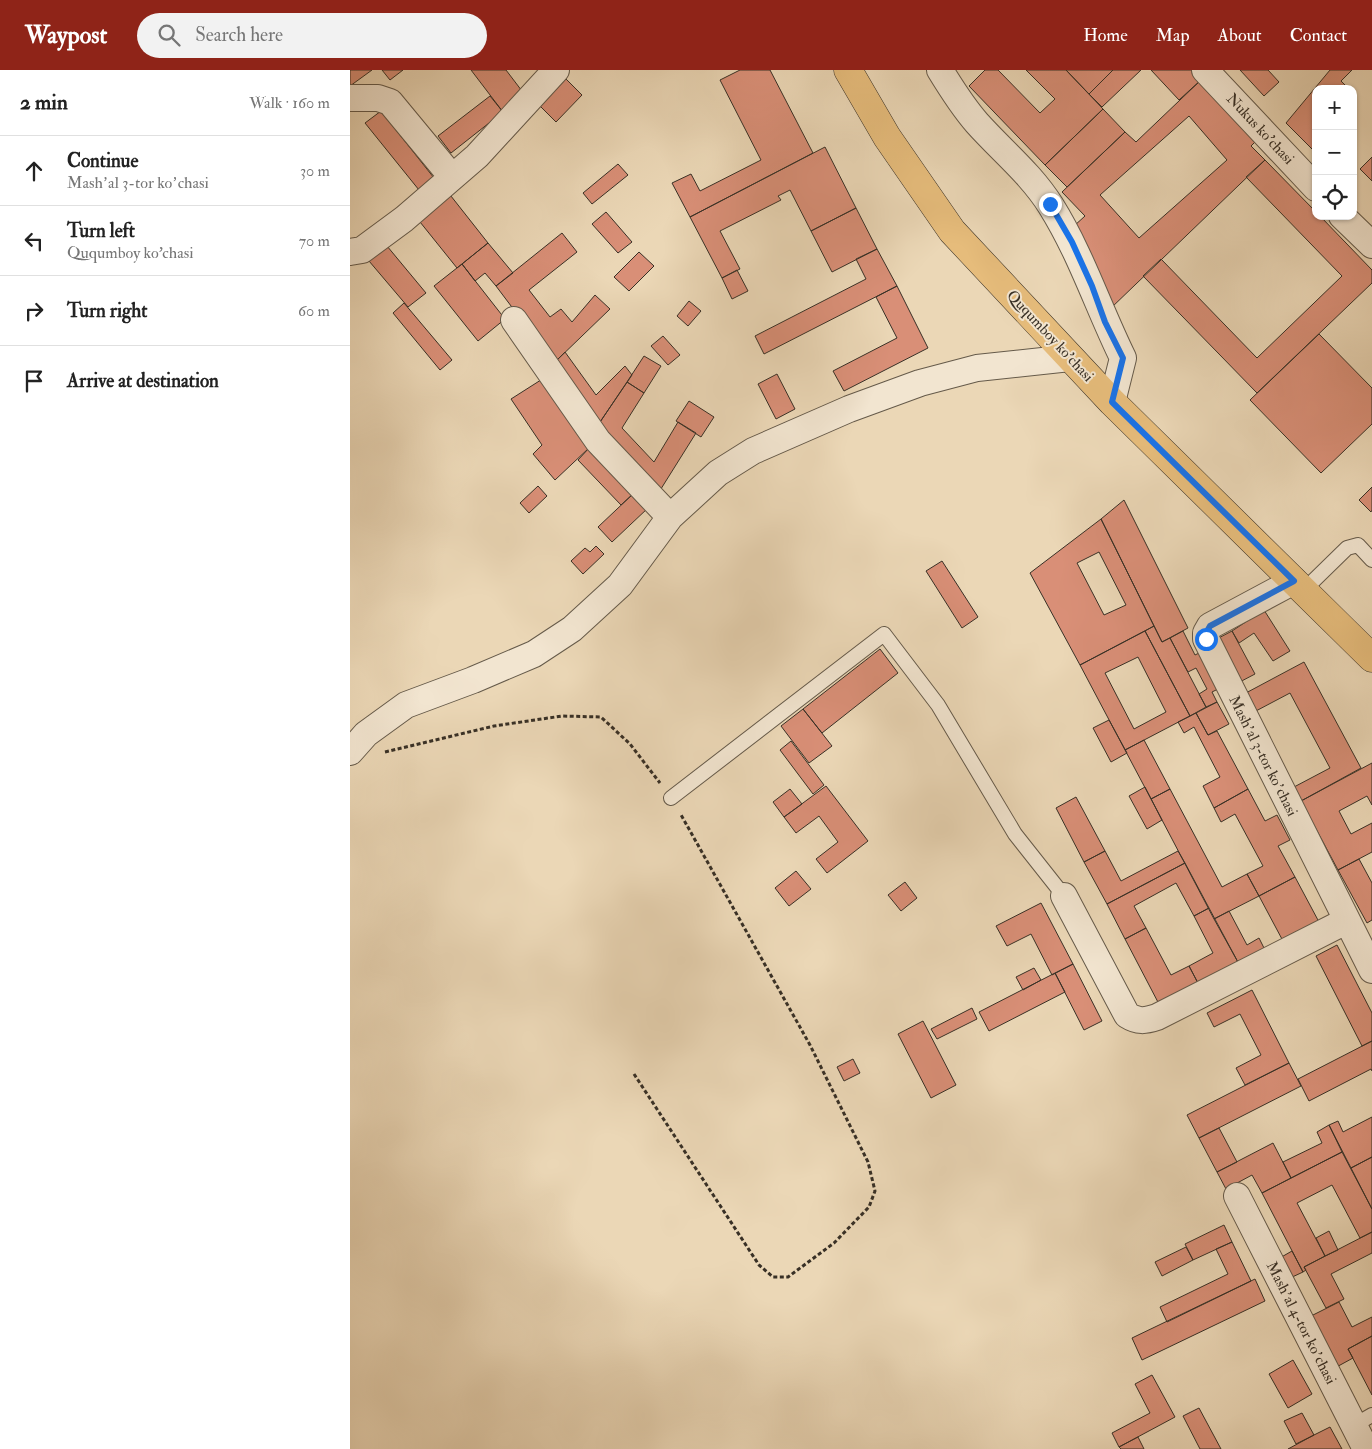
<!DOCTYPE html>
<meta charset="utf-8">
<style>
body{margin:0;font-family:"IM FELL Double Pica",serif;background:#f2f2f2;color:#222}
.controls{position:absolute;right:15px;top:15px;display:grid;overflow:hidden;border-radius:10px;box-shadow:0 1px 4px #0004}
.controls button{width:45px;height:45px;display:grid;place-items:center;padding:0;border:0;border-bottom:1px solid #e0e0e0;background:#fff;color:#222;font:25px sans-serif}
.stop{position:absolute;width:15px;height:15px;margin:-11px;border:4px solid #1a73e8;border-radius:50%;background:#fff}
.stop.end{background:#1a73e8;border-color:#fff;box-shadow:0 1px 5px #0008}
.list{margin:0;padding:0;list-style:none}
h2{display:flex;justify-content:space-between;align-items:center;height:65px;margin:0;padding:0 20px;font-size:21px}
h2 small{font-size:16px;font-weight:400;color:#767676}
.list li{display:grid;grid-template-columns:32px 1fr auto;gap:15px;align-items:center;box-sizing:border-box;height:70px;padding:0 20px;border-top:1px solid #e0e0e0}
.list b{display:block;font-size:19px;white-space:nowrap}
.list p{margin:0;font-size:16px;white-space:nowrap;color:#767676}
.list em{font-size:16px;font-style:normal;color:#767676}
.icon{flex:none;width:28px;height:28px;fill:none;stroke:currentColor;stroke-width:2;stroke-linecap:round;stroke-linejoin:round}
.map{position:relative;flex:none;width:1022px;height:1379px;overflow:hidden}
header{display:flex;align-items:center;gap:30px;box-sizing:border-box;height:70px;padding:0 25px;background:#8f2418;color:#fff}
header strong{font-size:24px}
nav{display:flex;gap:28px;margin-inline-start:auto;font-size:18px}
.search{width:350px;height:45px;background:#f2f2f2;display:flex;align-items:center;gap:12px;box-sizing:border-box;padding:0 18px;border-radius:28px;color:#767676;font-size:19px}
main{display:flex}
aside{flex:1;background:#fff}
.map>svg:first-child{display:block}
.building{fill:#d98f77;stroke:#383026;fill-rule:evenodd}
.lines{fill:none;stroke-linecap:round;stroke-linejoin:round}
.lane-casing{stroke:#655a4a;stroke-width:16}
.street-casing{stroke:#655a4a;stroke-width:28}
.primary-casing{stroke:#383026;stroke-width:29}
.path{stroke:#383026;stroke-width:3;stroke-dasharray:4 2.5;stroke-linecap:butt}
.lane{stroke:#f2e5d0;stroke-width:14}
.street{stroke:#f2e5d0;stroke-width:26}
.primary{stroke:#e6bc7b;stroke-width:28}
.route{stroke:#1a73e8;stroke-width:6}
.labels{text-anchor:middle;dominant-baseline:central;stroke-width:4;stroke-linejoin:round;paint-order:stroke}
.street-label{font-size:15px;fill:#383026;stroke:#f2e5d0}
</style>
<header>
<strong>Waypost</strong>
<div class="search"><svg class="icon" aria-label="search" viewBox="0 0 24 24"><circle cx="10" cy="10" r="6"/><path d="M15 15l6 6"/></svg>Search here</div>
<nav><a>Home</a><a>Map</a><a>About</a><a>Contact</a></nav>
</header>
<main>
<aside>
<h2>2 min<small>Walk · 160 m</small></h2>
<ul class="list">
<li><svg class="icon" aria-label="ahead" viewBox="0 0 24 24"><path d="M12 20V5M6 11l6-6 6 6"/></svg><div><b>Continue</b><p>Mashʼal 3-tor koʼchasi</p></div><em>30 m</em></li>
<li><svg class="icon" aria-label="left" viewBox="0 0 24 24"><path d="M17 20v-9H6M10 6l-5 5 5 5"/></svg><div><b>Turn left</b><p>Ququmboy ko'chasi</p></div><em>70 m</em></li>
<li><svg class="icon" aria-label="right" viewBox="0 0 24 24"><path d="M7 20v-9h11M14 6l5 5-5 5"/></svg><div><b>Turn right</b></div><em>60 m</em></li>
<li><svg class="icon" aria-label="arrive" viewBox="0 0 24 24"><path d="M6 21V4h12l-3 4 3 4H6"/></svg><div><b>Arrive at destination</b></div></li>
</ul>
</aside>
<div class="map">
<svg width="1022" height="1379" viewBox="0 0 1022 1379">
<rect width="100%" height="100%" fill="#ebd7b6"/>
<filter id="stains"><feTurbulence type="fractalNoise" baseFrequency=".004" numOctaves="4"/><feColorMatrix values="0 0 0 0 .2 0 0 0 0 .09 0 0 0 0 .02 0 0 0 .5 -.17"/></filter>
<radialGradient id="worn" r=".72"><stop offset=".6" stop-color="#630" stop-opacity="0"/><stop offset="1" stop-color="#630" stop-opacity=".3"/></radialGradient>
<path class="building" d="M0,0H22L0,16Z
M32,0H53L40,10Z
M121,0H156L175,25L153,42Z
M390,0H420L463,83L340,147L322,113L341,104L350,121L411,90L370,10Z
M635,0H648L690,43L705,29L676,0H716L753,39L695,95L619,16Z
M716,0H763L739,24Z
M763,0H791L752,37L739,24Z
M801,0H843L852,9L829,30Z
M890,0H918L929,12L914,26Z
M980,0H1002L991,11L996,16L993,19H966V83L936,53Z
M214,7L232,25L206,52L188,34Z
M852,9L909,68L901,76L915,90L760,239L724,156L735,146L712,122L775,62L786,72ZM839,46L877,90L789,168L750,125Z
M140,26L153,42L101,83L88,66Z
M753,39L775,62L717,117L695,95Z
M31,41L84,108L69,120L15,53Z
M475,77L506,138L461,161L440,120L428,126L431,130L370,161L390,199L372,208L340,147Z
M1022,87V111L1010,99Z
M915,90L966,142V146H970L1022,200V213L907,323L793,206L811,189L907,288L992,206L896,107Z
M268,94L278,105L242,134L233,123Z
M97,121L138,173L107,198L66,147Z
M506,138L527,179L482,202L461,161Z
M256,142L282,172L268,183L242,154Z
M212,163L227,182L179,220L200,247L211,239L222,252L245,225L260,239L204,293L146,216Z
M138,173L163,203L146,216L135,203L125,211L112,194Z
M37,176L76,223L58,237L19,191Z
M527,179L547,216L414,284L405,266L516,209L506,189Z
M289,182L304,196L279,221L264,207Z
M112,194L155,249L128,271L84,216Z
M387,200L398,221L382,229L372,208Z
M547,216L578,278L494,321L483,301L547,268L526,227Z
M339,231L351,241L338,256L327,246Z
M54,233L102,290L90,300L43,243Z
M969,264L1022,318V354L971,403L900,330Z
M313,266L330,285L318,295L301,276Z
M215,282L246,325L275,296L282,305L248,355L204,293Z
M294,286L311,296L294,323L277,312Z
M427,304L445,339L426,349L408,314Z
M194,308L240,377L205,410L183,384L192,375L161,329Z
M277,312L294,323L272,358L304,392L328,352L346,363L309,422L248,355Z
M339,331L364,347L351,367L326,351Z
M240,377L284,423L271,435L228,390Z
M188,416L197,426L179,443L170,433Z
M1022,417V440L1021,442L1009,430Z
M284,423L298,438L262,472L248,457Z
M774,430L838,558L812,572L751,449Z
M751,449L804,556L730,595L680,503ZM749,482L776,535L754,545L727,493Z
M246,476L254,484L233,504L221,491L235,478L240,482Z
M592,491L628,547L612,558L576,501Z
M914,540L940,581L923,591L904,563L889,573L882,561Z
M804,556L812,572L820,568L856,637L840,646L795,561Z
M795,561L840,646L775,680L730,595ZM788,587L816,642L784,659L755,603Z
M833,561L845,585L851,582L870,618L862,622L867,632L856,637L849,624L857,619L846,598L838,602L820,568Z
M882,561L905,604L884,615L861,572Z
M530,579L548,603L472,663L453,639Z
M954,592L1011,698L951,731L944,717L980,698L940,623L904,642L894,624Z
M867,632L879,654L858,665L846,643Z
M453,639L482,676L459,693L431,656Z
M846,643L858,665L867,661L898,719L864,738L853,716L870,707L844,657L834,663L828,652Z
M759,650L777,683L761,692L743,658Z
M794,670L820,719L801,729L775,680Z
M441,671L474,715L463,724L430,680Z
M1022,693V735L1017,726L989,741L1001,764L1022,753V782L988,800L951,731Z
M476,716L518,771L477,803L466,789L488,772L469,746L446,763L434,747Z
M795,717L812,750L797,759L779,726Z
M440,719L452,734L434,747L423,732Z
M820,719L872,817L897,804L909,826L864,849L801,729Z
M898,719L915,751L927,745L940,770L928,776L945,807L909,826L897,804L913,796L885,744L871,752L864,738Z
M726,727L755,781L734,792L706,738Z
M755,781L771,811L828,781L835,793L757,834L734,792Z
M1009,789L1022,813V850L1017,853L988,800Z
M835,793L859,838L844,846L826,813L784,836L796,858L775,869L757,834Z
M446,801L461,819L439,836L425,818Z
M945,807L969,852L933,871L909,826Z
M555,812L567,828L551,841L538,825Z
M691,833L723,894L702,905L681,864L657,876L646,856Z
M859,838L889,894L849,915L839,896L863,883L844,846Z
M879,841L897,875L909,868L915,880L889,894L864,849Z
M796,858L821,905L839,896L849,915L810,936L775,869Z
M987,875L1022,943V971L1012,976L966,886Z
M723,894L752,951L734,960L705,903Z
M684,898L691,910L673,920L666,907Z
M705,903L715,922L639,961L629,942Z
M902,920L939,993L895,1015L886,998L911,985L890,944L864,957L857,943Z
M622,938L627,949L587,969L581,959Z
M573,951L606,1015L581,1028L548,964Z
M1022,971V1001L1021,999L959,1031L948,1009Z
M503,989L510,1003L494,1011L487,997Z
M939,993L951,1016L849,1068L837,1045Z
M1022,1047V1087L1001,1098L979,1055L988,1051L993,1062Z
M979,1055L992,1082L941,1108L933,1092L972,1073L967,1062Z
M869,1058L887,1092L867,1102L849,1068Z
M923,1073L941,1108L912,1123L902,1105L876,1119L867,1102Z
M992,1082L1022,1139V1162L1010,1168L982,1115L947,1133L975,1186L954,1197L956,1200L953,1202L912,1123Z
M1022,1087V1139L1001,1098Z
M874,1155L882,1172L843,1190L835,1174Z
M979,1161L988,1180L975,1186L966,1168Z
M1022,1162V1183L981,1204L994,1229L976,1238L954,1197Z
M882,1172L901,1211L817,1252L810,1237L878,1204L866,1179Z
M836,1177L843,1190L812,1206L805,1192Z
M942,1181L953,1202L938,1209L928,1189Z
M905,1209L915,1231L792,1290L782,1268Z
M989,1232L1002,1257L1022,1247V1266L998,1279L1003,1288L981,1300L955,1249Z
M1022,1266V1325L998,1279Z
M943,1290L962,1324L938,1338L919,1304Z
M802,1305L825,1347L769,1377L762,1363L800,1343L785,1314Z
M849,1338L871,1379H850L833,1346Z
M952,1343L964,1365L946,1374L934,1351Z
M980,1357L992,1379H938L964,1365Z
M788,1367L794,1379H771L769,1377Z"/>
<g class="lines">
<g class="lane-casing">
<path id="lane" d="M954,520L997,478L1008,475L1022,490
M321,728L534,564L588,635L665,764L714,826
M1003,1356L1022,1345"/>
</g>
<g class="street-casing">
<path id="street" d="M590,0C601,18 613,37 627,53C652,81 681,104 701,136C731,184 748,237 773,288L762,332
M855,0L966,118
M0,28H28L40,32L102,107
M992,146L1022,175
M0,182L12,180L54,149L127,86L206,0
M164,250L248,371L320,447
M944,511L860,556L856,563V569L1022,900
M0,682L16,664L56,635L123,610L184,584L222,559L270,515L320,447L368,403L403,381L499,339L570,313L627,298L720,288
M714,826L777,945C788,952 795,951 807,947L996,851
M887,1126L1016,1379"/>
</g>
<g class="primary-casing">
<path id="primary" d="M498,0L537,67L602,161L762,332L1022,588"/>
</g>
<path class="path" d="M35,682L144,656L212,646L251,647L280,674L310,713
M284,1004L409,1195L423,1207H438L484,1173L519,1137L525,1121L518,1092L460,975L330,743"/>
<use href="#lane" class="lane"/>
<use href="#street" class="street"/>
<use href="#primary" class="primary"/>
</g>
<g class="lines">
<path class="route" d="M700,134L722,172L742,216L755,252L773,288L762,332L944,511L860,556L856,563V569"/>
</g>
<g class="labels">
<g class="street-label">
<text transform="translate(910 59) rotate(47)">Nukus ko'chasi</text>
<text transform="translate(700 266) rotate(47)">Ququmboy ko'chasi</text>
<text transform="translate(913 686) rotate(63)">Mashʼal 3-tor koʼchasi</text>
<text transform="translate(951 1253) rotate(63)">Mashʼal 4-tor koʼchasi</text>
</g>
</g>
<rect width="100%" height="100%" filter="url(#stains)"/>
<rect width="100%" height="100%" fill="url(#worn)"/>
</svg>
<div class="controls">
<button>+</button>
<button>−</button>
<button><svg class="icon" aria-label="locate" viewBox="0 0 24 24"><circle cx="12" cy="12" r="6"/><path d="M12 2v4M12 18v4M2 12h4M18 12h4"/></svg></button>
</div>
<div class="stop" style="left:856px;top:569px"></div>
<div class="stop end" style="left:700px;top:134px"></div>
</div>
</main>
